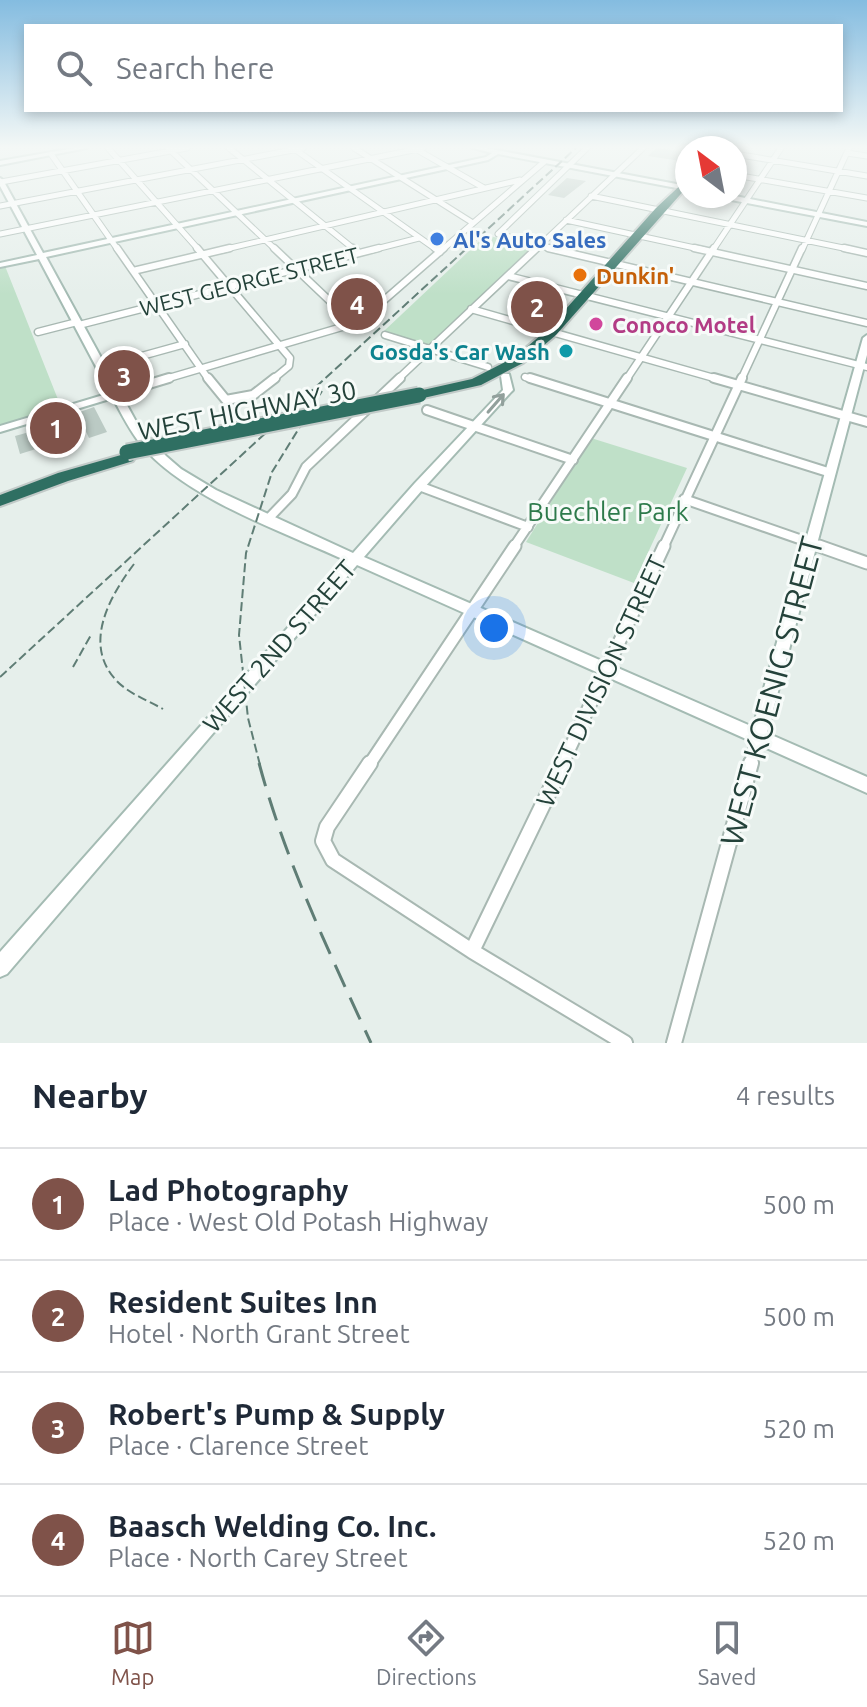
<!DOCTYPE html>
<meta charset="utf-8">
<style>
body{margin:0;font-family:Ubuntu,sans-serif;background:#f6f6f7;color:#1f2937}
.compass{position:absolute;left:675px;top:136px;width:72px;height:72px;border-radius:50%;background:#fff;box-shadow:0 4px 12px #0003;rotate:328deg}
.you{position:absolute;left:494px;top:628px;width:28px;height:28px;margin:-20px;border:6px solid #fff;border-radius:50%;background:#1a73e8;box-shadow:0 0 0 12px #1a73e833}
.badge{display:grid;place-items:center;width:52px;height:52px;border-radius:50%;background:#7f5249;color:#fff;font-size:26px;font-weight:700}
.pin{position:absolute;translate:-50% -50%;border:4px solid #fff;box-shadow:0 2px 8px #0006}
.list{margin:0;padding:0;list-style:none}
h2{display:flex;justify-content:space-between;align-items:center;height:104px;margin:0;padding:0 32px;font-size:34px}
h2 small{font-size:26px;font-weight:400;color:#747a83}
.list li{display:grid;grid-template-columns:52px 1fr auto;gap:24px;align-items:center;box-sizing:border-box;height:112px;padding:0 32px;border-top:2px solid #e0e1e3}
.list b{display:block;font-size:30px;white-space:nowrap}
.list p{margin:0;font-size:26px;white-space:nowrap;color:#747a83}
.list em{font-size:26px;font-style:normal;color:#747a83}
.icon{flex:none;width:44px;height:44px;fill:none;stroke:currentColor;stroke-width:2;stroke-linecap:round;stroke-linejoin:round}
.map{position:relative;flex:none;width:867px;height:1043px;overflow:hidden}
.search{position:absolute;background:#fff;box-shadow:0 4px 12px #0003;left:24px;right:24px;top:24px;height:88px;display:flex;align-items:center;gap:20px;box-sizing:border-box;padding:0 28px;border-radius:0px;color:#747a83;font-size:30px}
.sheet{height:552px;background:#fff}
nav{display:flex;justify-content:space-around;align-items:center;box-sizing:border-box;height:112px;border-top:2px solid #e0e1e3;background:#fff;font-size:22px;color:#747a83}
nav a{display:grid;justify-items:center;gap:4px}
nav .on{color:#7f5249}
.map>svg:first-child{display:block}
.green{fill:#bfe0c8}
.building{fill:#bbcac4}
.lines{fill:none;stroke-linecap:round;stroke-linejoin:round}
.street-far4-casing{stroke:#a8b8b2;stroke-width:7}
.street-far3-casing{stroke:#a8b8b2;stroke-width:9}
.street-far2-casing{stroke:#a8b8b2;stroke-width:12}
.street-far1-casing{stroke:#a8b8b2;stroke-width:15}
.street-casing{stroke:#a8b8b2;stroke-width:18}
.secondary-casing{stroke:#a4bbb3;stroke-width:4}
.highway-casing{stroke:#c2cac8;stroke-width:4}
.street-far4{stroke:#fff;stroke-width:5}
.street-far3{stroke:#fff;stroke-width:6}
.street-far2{stroke:#fff;stroke-width:8}
.street-far1{stroke:#fff;stroke-width:11}
.street{stroke:#fff;stroke-width:14}
.secondary{fill:#fff;fill-rule:evenodd}
.highway{fill:#2f6f62;fill-rule:evenodd}
.rail-far1{stroke:#5f7d75;stroke-width:2;stroke-dasharray:9 4;stroke-linecap:butt}
.rail{stroke:#5f7d75;stroke-width:3;stroke-dasharray:24 12;stroke-linecap:butt}
.highway-bridge-casing{stroke:#c2cac8;stroke-width:19;stroke-linecap:butt}
.highway-bridge{stroke:#2f6f62;stroke-width:15}
.oneway{stroke:#92a09c}
.shop-dot{fill:#3f7fe0;stroke:#f7fbf9;stroke-width:3}
.food-dot{fill:#e8710a;stroke:#f7fbf9;stroke-width:3}
.hotel-dot{fill:#d1479c;stroke:#f7fbf9;stroke-width:3}
.culture-dot{fill:#0f9aa8;stroke:#f7fbf9;stroke-width:3}
.labels{text-anchor:middle;dominant-baseline:central;stroke-width:6;stroke-linejoin:round;paint-order:stroke}
.far-shop-label{font-size:22px;font-weight:bold;fill:#366cbe;stroke:#f7fbf9;text-anchor:start}
.far-food-label{font-size:22px;font-weight:bold;fill:#c56008;stroke:#f7fbf9;text-anchor:start}
.far-street-label{font-size:22px;fill:#24423a;stroke:#f7fbf9}
.far-hotel-label{font-size:22px;font-weight:bold;fill:#b23c85;stroke:#f7fbf9;text-anchor:start}
.far-culture-label{font-size:22px;font-weight:bold;fill:#0d838f;stroke:#f7fbf9;text-anchor:end}
.street-label{font-size:26px;fill:#24423a;stroke:#f7fbf9}
.park-label{font-size:26px;fill:#2d7a4b;stroke:#f7fbf9}
.near-street-label{font-size:32px;fill:#24423a;stroke:#f7fbf9}
</style>
<div class="map">
<svg width="867" height="1043" viewBox="0 0 867 1043">
<rect width="100%" height="100%" fill="#e6efeb"/>
<path class="green" d="M486,235L534,247L430,345L384,331Z
M5,266L61,407L0,425V267Z
M591,438L687,468L634,583L526,542Z"/>
<path class="building" d="M656,148L687,152V162L648,156Z
M567,178L586,181L564,198L548,195Z
M94,407L107,432L89,438L77,413Z
M33,431L39,448L20,454L15,436Z"/>
<g class="lines">
<g class="street-far4-casing">
<path id="street-far4" d="M108,148L199,250
M168,148L276,250
M229,148L355,250
M293,148L437,250
M354,148L473,223
M414,148L484,188
M847,153L867,156
M51,154L118,250
M735,154L867,176
M735,175L867,198
M1,182L187,148
M591,196L853,250
M0,206L303,148
M566,220L704,250
M0,234L423,148
M222,250L520,180
M372,250L419,238
M442,250L544,162
M535,250L643,148
M557,250L498,234L587,148
M713,250L781,148
M802,250L849,148"/>
</g>
<g class="street-far3-casing">
<path id="street-far3" d="M117,248L209,380
M197,248L290,358L289,366L272,380
M274,248L354,324
M353,248L359,253
M435,248L440,252
M548,248L867,323
M694,248L867,286
M844,248L867,253
M133,271L230,248
M508,276L867,367
M471,309L721,380
M79,325L379,248
M38,332L77,322
M385,335L488,367
M102,367L185,344
M525,377L536,380
M162,380L359,322L444,248
M397,380L537,248
M626,380L714,248
M741,380L802,248"/>
</g>
<g class="street-far2-casing">
<path id="street-far2" d="M208,378L226,400L253,395L275,378
M530,378L831,473
M714,378L867,422
M116,394L169,378
M427,410L573,460
M419,486L528,527
M684,499L825,548
M267,520L292,494L306,467L400,378
M513,548L627,378
M663,548L742,378"/>
</g>
<g class="street-far1-casing">
<path id="street-far1" d="M819,546L867,563
M369,765L515,546
M562,765L664,546
M750,765L758,737"/>
</g>
<g class="street-casing">
<path id="street" d="M370,763L327,827L323,841L333,860L472,951L625,1043
M472,951L563,763
M674,1043L751,763"/>
</g>
<g class="secondary-casing">
<path id="secondary" d="M74,148H87L0,165V161Z
M473,148H486L687,186V190L498,154L488,160L46,257L139,427L166,456L181,469L216,490L353,553L415,483L503,390L501,376L503,374H509L513,390L511,392L423,489L364,557L753,727L863,338L867,335V355L767,733L867,777V793L357,565L7,974L0,977V952L347,561C282,531 189,500 142,446C130,431 122,415 113,398L0,432V426L110,393L39,259L0,267V263L37,255L0,186V178L3,180L43,253L486,157L492,153Z
M710,196H735L867,222V226Z"/>
</g>
<g class="highway-casing">
<path id="highway" d="M687,179V187L556,335L523,363L481,385L419,399L414,398V392L472,379L515,357L548,329L656,208Z
M128,453L133,455L135,458L133,461L68,481L0,506V495L58,473Z"/>
</g>
<use href="#street-far4" class="street-far4"/>
<use href="#street-far3" class="street-far3"/>
<use href="#street-far2" class="street-far2"/>
<use href="#street-far1" class="street-far1"/>
<use href="#street" class="street"/>
<use href="#secondary" class="secondary"/>
<use href="#highway" class="highway"/>
<path class="rail-far1" d="M134,564C110,596 83,643 115,679C127,693 147,700 163,709
M73,667L91,635
M0,677L576,148
M260,765L248,718L239,635L246,553L272,472L322,391"/>
<path class="rail" d="M259,763C285,860 329,952 371,1043"/>
<g class="highway-bridge-casing">
<path id="highway-bridge" d="M127,452L419,395"/>
</g>
<use href="#highway-bridge" class="highway-bridge"/>
</g>
<defs><path id="oneway-shaft" d="M-6 0H5M1.5-3L5.5 0L1.5 3" fill="none" stroke-width="1.6" stroke-linecap="round" stroke-linejoin="round" transform="scale(2)"/></defs>
<use class="oneway" href="#oneway-shaft" transform="translate(496 403) rotate(-49)"/>
<linearGradient id="sky" x2="0" y2="1"><stop stop-color="#84bce0"/><stop offset="0.5" stop-color="#f4f8f6"/><stop offset="1" stop-color="#f4f8f6" stop-opacity="0"/></linearGradient>
<rect width="867" height="294" fill="url(#sky)"/>
<circle class="shop-dot" cx="437" cy="239" r="8"/>
<circle class="food-dot" cx="580" cy="275" r="8"/>
<circle class="hotel-dot" cx="596" cy="324" r="8"/>
<circle class="culture-dot" cx="566" cy="351" r="8"/>
<g class="labels">
<g class="far-shop-label">
<text x="453" y="239">Al's Auto Sales</text>
</g>
<g class="far-food-label">
<text x="596" y="275">Dunkin'</text>
</g>
<g class="far-street-label">
<text transform="translate(249 281) rotate(-14)">WEST GEORGE STREET</text>
</g>
<g class="far-hotel-label">
<text x="612" y="324">Conoco Motel</text>
</g>
<g class="far-culture-label">
<text x="550" y="351">Gosda's Car Wash</text>
</g>
<g class="street-label">
<text transform="translate(247 410) rotate(-11)">WEST HIGHWAY 30</text>
<text transform="translate(279 646) rotate(-49)">WEST 2ND STREET</text>
<text transform="translate(601 681) rotate(-65)">WEST DIVISION STREET</text>
</g>
<g class="park-label">
<text x="608" y="511">Buechler Park</text>
</g>
<g class="near-street-label">
<text transform="translate(771 691) rotate(-75)">WEST KOENIG STREET</text>
</g>
</g>
</svg>
<svg class="compass" viewBox="-18 -18 36 36"><path d="M0-13l5 13h-10z" fill="#e53935"/><path d="M0 13l5-13h-10z" fill="#747a83"/></svg>
<div class="you"></div>
<div class="pin badge" style="left:56px;top:428px">1</div>
<div class="pin badge" style="left:537px;top:307px">2</div>
<div class="pin badge" style="left:124px;top:376px">3</div>
<div class="pin badge" style="left:357px;top:304px">4</div>
<div class="search"><svg class="icon" aria-label="search" viewBox="0 0 24 24"><circle cx="10" cy="10" r="6"/><path d="M15 15l6 6"/></svg>Search here</div>
</div>
<section class="sheet">
<h2>Nearby<small>4 results</small></h2>
<ul class="list">
<li><span class="badge">1</span><div><b>Lad Photography</b><p>Place · West Old Potash Highway</p></div><em>500 m</em></li>
<li><span class="badge">2</span><div><b>Resident Suites Inn</b><p>Hotel · North Grant Street</p></div><em>500 m</em></li>
<li><span class="badge">3</span><div><b>Robert's Pump &amp; Supply</b><p>Place · Clarence Street</p></div><em>520 m</em></li>
<li><span class="badge">4</span><div><b>Baasch Welding Co. Inc.</b><p>Place · North Carey Street</p></div><em>520 m</em></li>
</ul>
</section>
<nav>
<a class="on"><svg class="icon" aria-label="map" viewBox="0 0 24 24"><path d="M3 6l6-2 6 2 6-2v14l-6 2-6-2-6 2zM9 4v14M15 6v14"/></svg>Map</a>
<a><svg class="icon" aria-label="directions" viewBox="0 0 24 24"><path d="M12 3l9 9-9 9-9-9zM9 14v-3h6M13 9l2 2-2 2"/></svg>Directions</a>
<a><svg class="icon" aria-label="saved" viewBox="0 0 24 24"><path d="M7 4h10v16l-5-4-5 4z"/></svg>Saved</a>
</nav>
